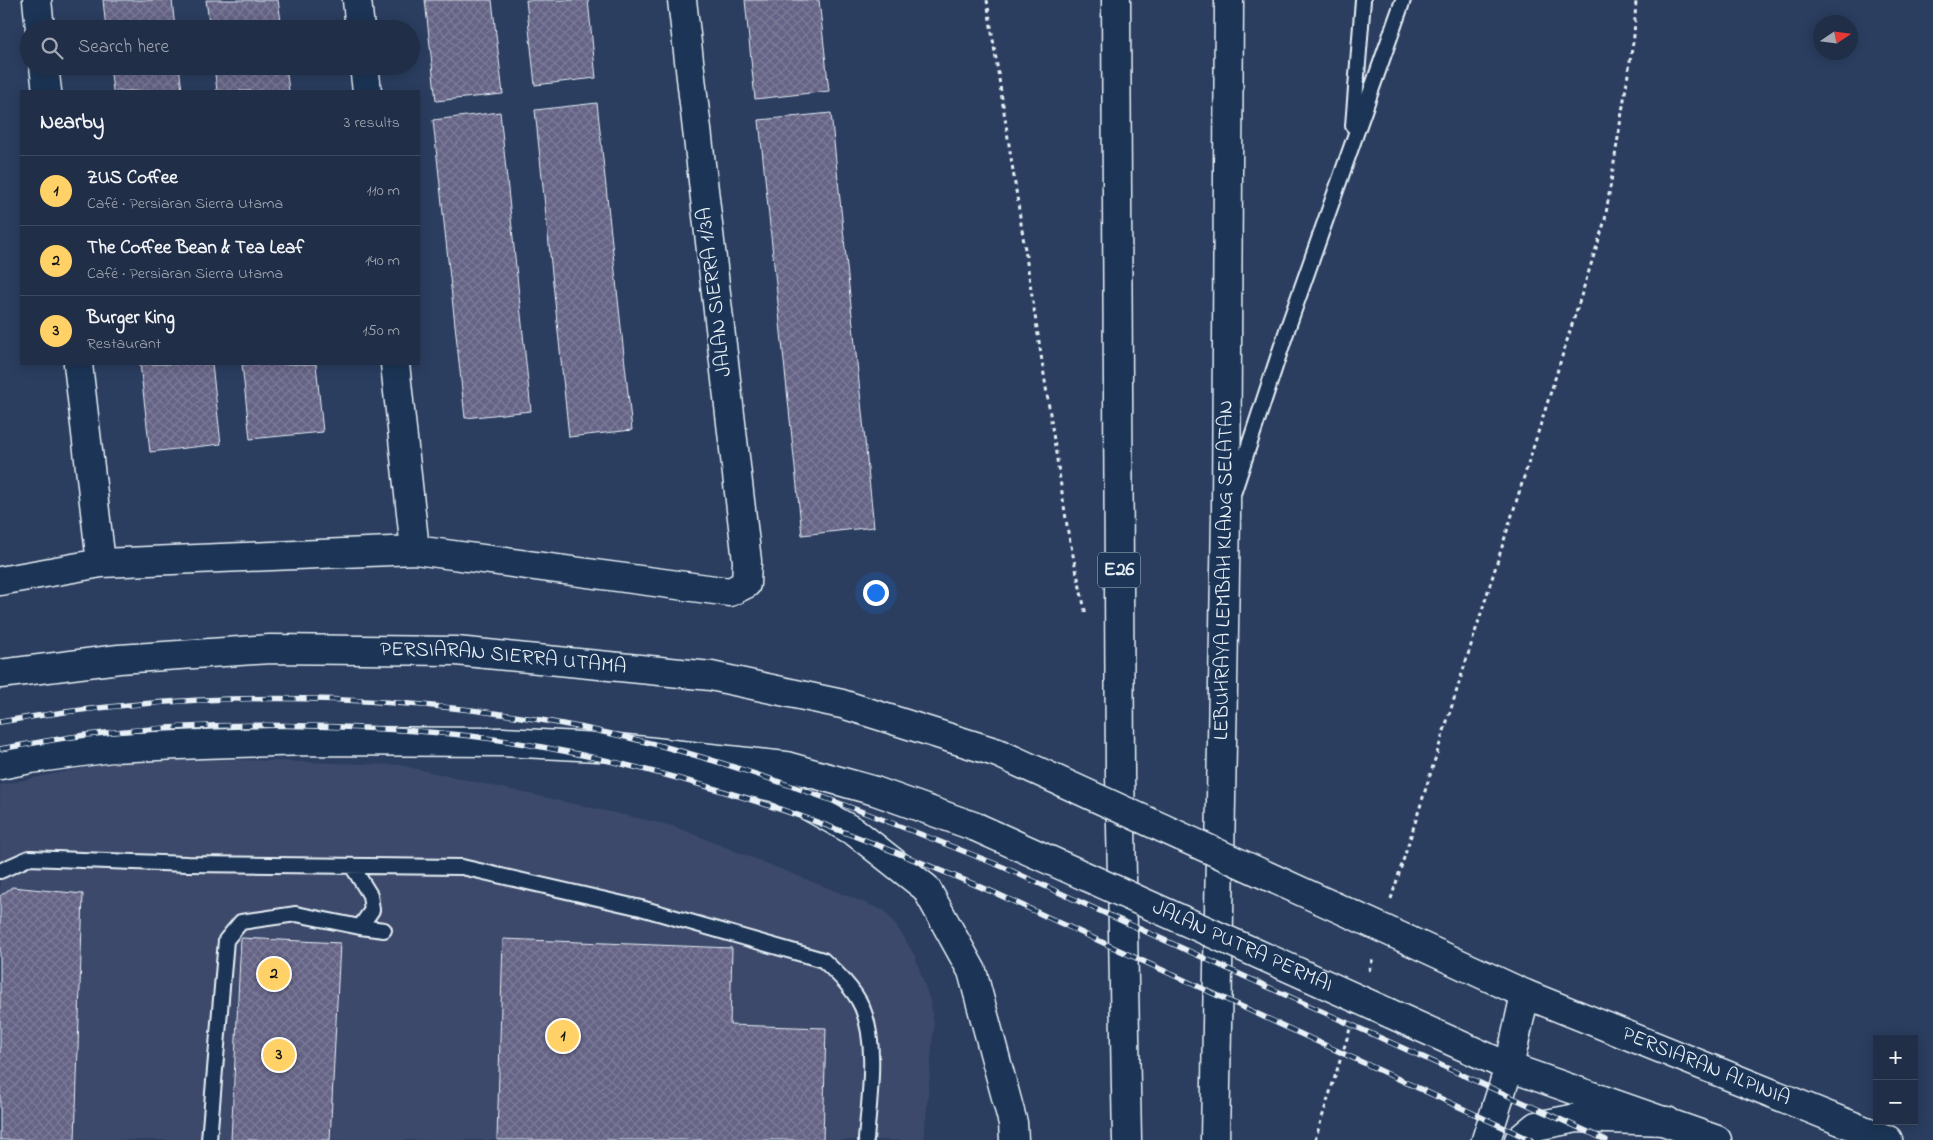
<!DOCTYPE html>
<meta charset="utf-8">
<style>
body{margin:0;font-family:"Indie Flower",sans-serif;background:#2d3a52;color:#f1f3f6}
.controls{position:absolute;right:15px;bottom:15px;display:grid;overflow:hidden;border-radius:0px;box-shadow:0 2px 12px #0003}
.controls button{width:45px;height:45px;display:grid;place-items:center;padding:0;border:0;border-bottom:1px solid #3d4a60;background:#202e48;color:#f1f3f6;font:25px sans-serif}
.compass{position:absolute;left:1813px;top:15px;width:45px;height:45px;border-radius:50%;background:#202e48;box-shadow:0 2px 12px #0003;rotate:77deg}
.you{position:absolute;left:875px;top:592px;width:18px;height:18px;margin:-12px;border:4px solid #fff;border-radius:50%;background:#1a73e8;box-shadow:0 0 0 8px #1a73e833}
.badge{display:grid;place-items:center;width:32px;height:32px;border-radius:50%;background:#ffd166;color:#111;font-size:16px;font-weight:700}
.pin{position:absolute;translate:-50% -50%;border:2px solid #fff;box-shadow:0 1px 5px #0006}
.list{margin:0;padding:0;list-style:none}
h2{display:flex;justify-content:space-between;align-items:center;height:65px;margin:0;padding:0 20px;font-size:21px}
h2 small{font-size:16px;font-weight:400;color:#a2a8b4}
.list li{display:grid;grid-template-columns:32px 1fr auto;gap:15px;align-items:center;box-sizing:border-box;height:70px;padding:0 20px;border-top:1px solid #3d4a60}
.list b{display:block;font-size:19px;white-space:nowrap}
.list p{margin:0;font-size:16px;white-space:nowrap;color:#a2a8b4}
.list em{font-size:16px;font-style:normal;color:#a2a8b4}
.icon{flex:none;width:28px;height:28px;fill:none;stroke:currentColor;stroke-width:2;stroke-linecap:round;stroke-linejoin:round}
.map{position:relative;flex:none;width:1933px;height:1140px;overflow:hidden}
.search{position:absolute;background:#202e48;box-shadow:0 2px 12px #0003;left:20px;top:20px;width:400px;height:55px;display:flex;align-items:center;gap:12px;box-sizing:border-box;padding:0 18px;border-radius:28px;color:#a2a8b4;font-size:19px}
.panel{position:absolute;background:#202e48;box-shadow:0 2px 12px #0003;left:20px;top:90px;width:400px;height:275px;border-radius:0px}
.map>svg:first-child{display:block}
.built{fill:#3c496b}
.building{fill:url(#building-cross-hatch);stroke:#e8f1f8}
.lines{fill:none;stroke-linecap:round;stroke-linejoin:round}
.service-casing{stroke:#e8f1f8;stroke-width:18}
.minor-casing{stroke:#e8f1f8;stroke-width:31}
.secondary-casing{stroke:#e8f1f8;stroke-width:31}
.motorway-casing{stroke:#e8f1f8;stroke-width:31}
.path{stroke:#e8f1f8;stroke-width:3;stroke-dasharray:4 4;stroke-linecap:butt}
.service{stroke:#1d3557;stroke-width:14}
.minor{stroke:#1d3557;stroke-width:28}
.secondary{stroke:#1d3557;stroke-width:28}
.motorway{stroke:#1d3557;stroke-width:28}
.rail-casing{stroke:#e8f1f8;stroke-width:5.5}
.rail{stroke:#1d3557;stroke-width:4;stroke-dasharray:11;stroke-linecap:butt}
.secondary-bridge-casing{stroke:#e8f1f8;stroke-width:31;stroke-linecap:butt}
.secondary-bridge{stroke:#1d3557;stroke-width:28}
.labels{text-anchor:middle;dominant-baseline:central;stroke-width:4.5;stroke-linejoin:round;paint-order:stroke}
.shield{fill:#1d3557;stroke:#abb9c8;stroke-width:1}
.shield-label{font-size:20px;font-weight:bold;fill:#e8f1f8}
.street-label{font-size:21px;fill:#e8f1f8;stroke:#1d3557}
</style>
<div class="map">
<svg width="1933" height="1140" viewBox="0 0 1933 1140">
<defs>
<pattern id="building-cross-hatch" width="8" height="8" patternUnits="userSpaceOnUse" patternTransform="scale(1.25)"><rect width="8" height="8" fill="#656486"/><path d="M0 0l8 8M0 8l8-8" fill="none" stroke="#7b7b98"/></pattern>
</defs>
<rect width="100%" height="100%" fill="#2b3e60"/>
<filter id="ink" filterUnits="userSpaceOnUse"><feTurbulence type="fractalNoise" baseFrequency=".02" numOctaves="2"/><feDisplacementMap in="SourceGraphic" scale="10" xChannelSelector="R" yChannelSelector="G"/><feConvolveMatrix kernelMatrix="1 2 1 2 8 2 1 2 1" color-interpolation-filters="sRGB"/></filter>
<g filter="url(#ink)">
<path class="built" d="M138,757L399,765L673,826L885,911L901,933L915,956L930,1001L934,1025L924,1140H0V785Z"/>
<path class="building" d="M103,0H172L175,29H106Z
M206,0H278L282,29H210Z
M425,0H492L503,94L436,101Z
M526,0H588L596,78L535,85Z
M745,0H819L829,91L755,99Z
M110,66H179L182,91H113Z
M214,66H286L289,91H217Z
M597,103L632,430L569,437L535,110Z
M500,112L531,411L465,418L433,120Z
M831,113L874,527L802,535L759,120Z
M140,364H212L221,444L150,452Z
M242,364H316L323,432L250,439Z
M12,887L83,894L75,1140H0V896Z
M241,938L340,943L330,1140H231Z
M503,939L732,948L730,1025L826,1028L823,1140H497Z"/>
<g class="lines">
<g class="service-casing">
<path id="service" d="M1353,126L1363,0
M1234,491L1288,327L1403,0
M352,866L370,895L372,910L360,927
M0,871L29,858L187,864L462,867L641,908L823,960C837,973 854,989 862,1007C878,1045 869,1099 866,1140
M209,1140L226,940L241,922L296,914L360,927L384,930"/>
</g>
<g class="minor-casing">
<path id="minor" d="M37,0L40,29
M357,0L360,29
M44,66L47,91
M364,66L367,91
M78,364L101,563
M395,364L415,550
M0,581L101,563L415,550L730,592L746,584L747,561L682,0"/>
</g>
<g class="secondary-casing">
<g id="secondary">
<path id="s1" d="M0,674L119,659L270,649L456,651L711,676L842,704L998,753"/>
<path d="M0,765L30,759L112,748L202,744L309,741L503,742L617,748L786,766L875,791L976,827"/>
<path id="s2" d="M1408,940L1525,994L1888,1140"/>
<path d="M1389,1013L1509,1067L1717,1140"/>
</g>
</g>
<g class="motorway-casing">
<g id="motorway">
<path d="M1116,0L1120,774L1127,1140"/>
<path d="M617,748L776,788L855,832L926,888L972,971L1013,1123L1014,1140"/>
<path id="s3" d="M1215,1140L1226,515L1229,0"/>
<path d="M1486,1140L1509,1067L1525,994"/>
<path d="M1519,1140L1536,1126L1577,1118L1667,1121"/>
</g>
</g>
<path class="path" d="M987,0L1068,532L1086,615
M1391,899L1605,220L1634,36L1636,0
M1369,971L1373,958
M1315,1140L1350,1029"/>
<use href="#service" class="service"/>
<use href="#minor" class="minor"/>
<use href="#secondary" class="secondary"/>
<use href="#motorway" class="motorway"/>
<g class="rail-casing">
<path id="rail" d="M0,722C213,685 453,691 662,746C778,777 891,822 1003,867L1606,1140
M0,749C28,744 57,739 86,735C178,724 270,723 362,728C408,730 454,733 500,740C574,751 648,769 719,790C813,817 903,855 993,892L1531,1140"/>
</g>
<use href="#rail" class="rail"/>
<g class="secondary-bridge-casing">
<g id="secondary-bridge">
<path d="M998,753L1408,940"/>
<path id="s4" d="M976,827L1389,1013"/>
</g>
</g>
<use href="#secondary-bridge" class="secondary-bridge"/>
</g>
</g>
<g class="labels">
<rect class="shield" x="1098" y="552.5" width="42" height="35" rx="4"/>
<g class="shield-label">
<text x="1119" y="570">E26</text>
</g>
<g class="street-label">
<text transform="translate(715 292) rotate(-97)">JALAN SIERRA 1/3A</text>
<text stroke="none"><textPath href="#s3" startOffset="570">LEBUHRAYA LEMBAH KLANG SELATAN</textPath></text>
<text stroke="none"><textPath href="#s1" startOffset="505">PERSIARAN SIERRA UTAMA</textPath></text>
<text stroke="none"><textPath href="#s4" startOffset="292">JALAN PUTRA PERMAI</textPath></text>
<text stroke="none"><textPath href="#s2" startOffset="324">PERSIARAN ALPINIA</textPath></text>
</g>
</g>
</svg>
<div class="controls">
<button>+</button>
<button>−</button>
</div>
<svg class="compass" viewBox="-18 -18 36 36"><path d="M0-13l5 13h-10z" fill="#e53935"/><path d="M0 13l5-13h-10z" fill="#a2a8b4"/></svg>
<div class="you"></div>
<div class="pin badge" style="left:563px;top:1036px">1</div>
<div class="pin badge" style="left:274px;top:974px">2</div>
<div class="pin badge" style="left:279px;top:1055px">3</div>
<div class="search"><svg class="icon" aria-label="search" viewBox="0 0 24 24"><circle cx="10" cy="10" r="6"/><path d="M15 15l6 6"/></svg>Search here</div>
<section class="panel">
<h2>Nearby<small>3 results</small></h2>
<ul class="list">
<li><span class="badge">1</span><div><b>ZUS Coffee</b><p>Café · Persiaran Sierra Utama</p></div><em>110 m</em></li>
<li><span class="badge">2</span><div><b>The Coffee Bean &amp; Tea Leaf</b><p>Café · Persiaran Sierra Utama</p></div><em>140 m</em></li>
<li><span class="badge">3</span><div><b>Burger King</b><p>Restaurant</p></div><em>150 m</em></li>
</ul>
</section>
</div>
